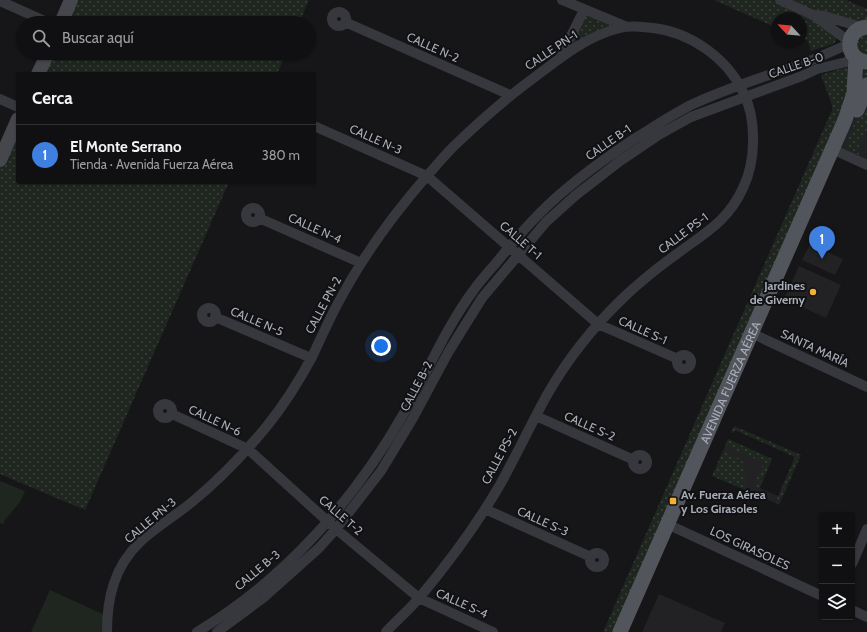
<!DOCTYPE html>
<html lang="es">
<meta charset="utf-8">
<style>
body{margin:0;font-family:Cabin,sans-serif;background:#1e1e20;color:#f1f3f6}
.controls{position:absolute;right:12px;bottom:12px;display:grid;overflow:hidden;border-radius:4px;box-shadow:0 1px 3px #0004}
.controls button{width:36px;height:36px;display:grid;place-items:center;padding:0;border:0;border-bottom:1px solid #303032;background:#101012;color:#f1f3f6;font:20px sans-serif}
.compass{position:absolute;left:771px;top:12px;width:36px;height:36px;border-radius:50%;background:#101012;box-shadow:0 1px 3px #0004;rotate:296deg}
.you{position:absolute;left:381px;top:346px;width:14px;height:14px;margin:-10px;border:3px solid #fff;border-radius:50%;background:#1a73e8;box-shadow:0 0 0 6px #1a73e833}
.badge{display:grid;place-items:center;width:26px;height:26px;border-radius:50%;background:#f2b134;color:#fff;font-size:13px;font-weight:700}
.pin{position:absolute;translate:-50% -33px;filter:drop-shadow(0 1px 2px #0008)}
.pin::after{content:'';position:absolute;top:21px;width:14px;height:12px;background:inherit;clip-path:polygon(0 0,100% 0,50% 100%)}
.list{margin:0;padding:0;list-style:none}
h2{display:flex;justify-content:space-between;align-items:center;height:52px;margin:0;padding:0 16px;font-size:17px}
h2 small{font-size:13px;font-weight:400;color:#9c9d9f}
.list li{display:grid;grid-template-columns:26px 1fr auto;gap:12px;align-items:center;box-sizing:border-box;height:60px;padding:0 16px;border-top:1px solid #303032}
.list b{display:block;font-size:15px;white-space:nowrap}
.list p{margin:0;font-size:13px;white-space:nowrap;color:#9c9d9f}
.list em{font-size:13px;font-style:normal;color:#9c9d9f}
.icon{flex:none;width:22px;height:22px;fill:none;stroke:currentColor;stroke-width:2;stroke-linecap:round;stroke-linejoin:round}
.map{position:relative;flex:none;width:867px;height:632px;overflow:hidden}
.search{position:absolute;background:#101012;box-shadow:0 1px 3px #0004;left:16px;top:16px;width:300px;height:44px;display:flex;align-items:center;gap:10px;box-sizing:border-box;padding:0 14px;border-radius:22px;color:#9c9d9f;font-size:15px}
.panel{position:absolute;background:#101012;box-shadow:0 1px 3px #0004;left:16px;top:72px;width:300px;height:112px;border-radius:4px}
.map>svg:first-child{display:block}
.built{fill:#222225}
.grass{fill:url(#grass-dots)}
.park{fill:#1e261f}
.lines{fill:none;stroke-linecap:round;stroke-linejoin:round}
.minor{stroke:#37383d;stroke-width:10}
.secondary{stroke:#45474d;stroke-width:14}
.primary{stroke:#53555c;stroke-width:15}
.poi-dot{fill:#f2b134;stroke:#111113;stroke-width:1.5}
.labels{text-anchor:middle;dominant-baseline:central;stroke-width:4;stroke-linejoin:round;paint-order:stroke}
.street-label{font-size:12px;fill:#a8adb8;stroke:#111113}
.poi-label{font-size:12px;font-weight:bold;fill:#a8adb8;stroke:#111113;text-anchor:end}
</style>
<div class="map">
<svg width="867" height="632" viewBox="0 0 867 632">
<defs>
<pattern id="grass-dots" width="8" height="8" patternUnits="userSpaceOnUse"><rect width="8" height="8" fill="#1e261f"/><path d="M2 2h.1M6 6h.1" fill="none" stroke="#3c433d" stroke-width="1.8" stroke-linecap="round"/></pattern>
</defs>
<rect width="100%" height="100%" fill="#161618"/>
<path class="built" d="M867,85V165L839,152Z
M810,244L843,259L835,275L802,260Z
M799,266L841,285L826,318L784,299Z
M728,439L772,459L760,488L778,496L775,503L745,490V469L740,459L723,451Z
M659,594L725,623L721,632H642Z"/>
<path class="grass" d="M71,0H309L299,23H61Z
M714,0H773L815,19L837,37L836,41L833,44L811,51L808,41L801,38V18H777V28Z
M780,0H846L867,9V85L841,129L858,30Z
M584,10L625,26L561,57Z
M48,53H286L277,74H38Z
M847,67L851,68L850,99L617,632H603L832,110V105L821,75Z
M867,95V129L857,150L861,152L859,155L847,149L846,146L856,119Z
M18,119V182H229L85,510L0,474V160Z
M734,426L801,455L779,505L775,503L795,457L735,430L733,433L731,432Z
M728,439L772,459L759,488L756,486L755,482L764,463L725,445Z
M723,451C728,454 736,456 740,459C748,465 745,482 745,490L712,476Z"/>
<path class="park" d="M0,481L25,491L20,502L4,521V524L0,523Z
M50,590L107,616V632H31Z"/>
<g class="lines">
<path class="minor" d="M562,0L625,26
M780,0L813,15L850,42
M0,1L49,23
M332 19a7 7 0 1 1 14 0a7 7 0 1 1-14 0Z
M813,15L824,16L864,28
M345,22L510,95
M561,56L584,10
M0,99L18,107
M314,126L427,176L598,324L678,359
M832,149L867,165
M246 215a7 7 0 1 1 14 0a7 7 0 1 1-14 0Z
M259,218L361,263
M202 315a7 7 0 1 1 14 0a7 7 0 1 1-14 0Z
M215,317L311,358
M751,333L867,387
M677 362a7 7 0 1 1 14 0a7 7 0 1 1-14 0Z
M158 411a7 7 0 1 1 14 0a7 7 0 1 1-14 0Z
M172,414L248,449L336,529L419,598L493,632
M536,416L634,460
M633 462a7 7 0 1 1 14 0a7 7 0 1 1-14 0Z
M485,509L591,557
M667,524L822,596
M590 560a7 7 0 1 1 14 0a7 7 0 1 1-14 0Z
M852,564L867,529
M852,610L867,617
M107,632C107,598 114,567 140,542C156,527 175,516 192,502C220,479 244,454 267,426C284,405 299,381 312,357C320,340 328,322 337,305C361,259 392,216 426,177C435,167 444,156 454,146C480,121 506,98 535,77C561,57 587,36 620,28C630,25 642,27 653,28C690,32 727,58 743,92C757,119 756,161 743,188C727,223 703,234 674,256C656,269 639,283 623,298C594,326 567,360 547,395C531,424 517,454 501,483C478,523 450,561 420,597C410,609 397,620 386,632
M197,632C284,580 354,501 404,413C427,373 445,329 473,291C480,281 488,272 496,263C509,247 523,230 538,215C566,186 601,161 634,139C652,128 670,116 689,106C728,87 771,75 812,60C824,55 837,49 849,44
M217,632L263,598L319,548L336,529L381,471L413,418L449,351L482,298L546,222L576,195L620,161L657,136L691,117L802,76L817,69L846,62L854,56"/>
<path class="secondary" d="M61,23L71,0
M38,74L48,53
M0,160L18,119"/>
<g class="primary">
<path d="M867,27C844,29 844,60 867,62"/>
<path d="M857,110L867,85"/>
<path id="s1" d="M620,632L845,120L854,93L856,58"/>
</g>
</g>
<g class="poi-dot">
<circle cx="813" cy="292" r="4"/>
<rect x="669" y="497" width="8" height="8" rx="2"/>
</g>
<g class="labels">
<g class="street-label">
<text transform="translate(433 47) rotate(24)">CALLE N-2</text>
<text transform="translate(551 50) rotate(-34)">CALLE PN-1</text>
<text transform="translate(796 65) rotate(-19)">CALLE B-0</text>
<text transform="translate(376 139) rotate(24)">CALLE N-3</text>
<text transform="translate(608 142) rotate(-35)">CALLE B-1</text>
<text transform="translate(315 228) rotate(24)">CALLE N-4</text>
<text transform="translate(683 233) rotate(-37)">CALLE PS-1</text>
<text transform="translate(521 240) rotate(41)">CALLE T-1</text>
<text transform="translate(323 305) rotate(-62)">CALLE PN-2</text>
<text transform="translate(257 321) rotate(23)">CALLE N-5</text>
<text transform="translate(643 330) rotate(24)">CALLE S-1</text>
<text transform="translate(815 348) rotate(25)">SANTA MARÍA</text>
<text stroke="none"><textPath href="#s1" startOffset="273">AVENIDA FUERZA AÉREA</textPath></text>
<text transform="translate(416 386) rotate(-62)">CALLE B-2</text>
<text transform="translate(215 420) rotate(25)">CALLE N-6</text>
<text transform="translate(590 426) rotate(24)">CALLE S-2</text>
<text transform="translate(499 456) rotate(-62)">CALLE PS-2</text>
<text transform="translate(341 515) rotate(41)">CALLE T-2</text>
<text transform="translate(150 520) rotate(-40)">CALLE PN-3</text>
<text transform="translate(543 521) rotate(24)">CALLE S-3</text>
<text transform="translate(750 548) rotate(25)">LOS GIRASOLES</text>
<text transform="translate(257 570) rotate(-40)">CALLE B-3</text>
<text transform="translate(462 603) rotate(24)">CALLE S-4</text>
</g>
<g class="poi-label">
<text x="805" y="285">Jardines<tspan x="805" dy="14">de Giverny</tspan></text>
<text x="681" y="494" text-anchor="start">Av. Fuerza Aérea<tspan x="681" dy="14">y Los Girasoles</tspan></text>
</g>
</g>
</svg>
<div class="controls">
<button>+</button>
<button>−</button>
<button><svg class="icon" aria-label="layers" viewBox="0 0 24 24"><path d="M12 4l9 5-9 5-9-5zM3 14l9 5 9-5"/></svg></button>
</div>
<svg class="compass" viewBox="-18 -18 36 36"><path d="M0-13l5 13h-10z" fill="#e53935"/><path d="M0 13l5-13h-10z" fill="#9c9d9f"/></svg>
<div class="you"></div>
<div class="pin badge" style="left:822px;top:259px;background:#3f7fe0">1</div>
<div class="search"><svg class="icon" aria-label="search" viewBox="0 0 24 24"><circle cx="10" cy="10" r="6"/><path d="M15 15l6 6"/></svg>Buscar aquí</div>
<section class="panel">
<h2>Cerca<small></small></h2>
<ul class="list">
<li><span class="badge" style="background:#3f7fe0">1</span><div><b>El Monte Serrano</b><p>Tienda · Avenida Fuerza Aérea</p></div><em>380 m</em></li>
</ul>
</section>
</div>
